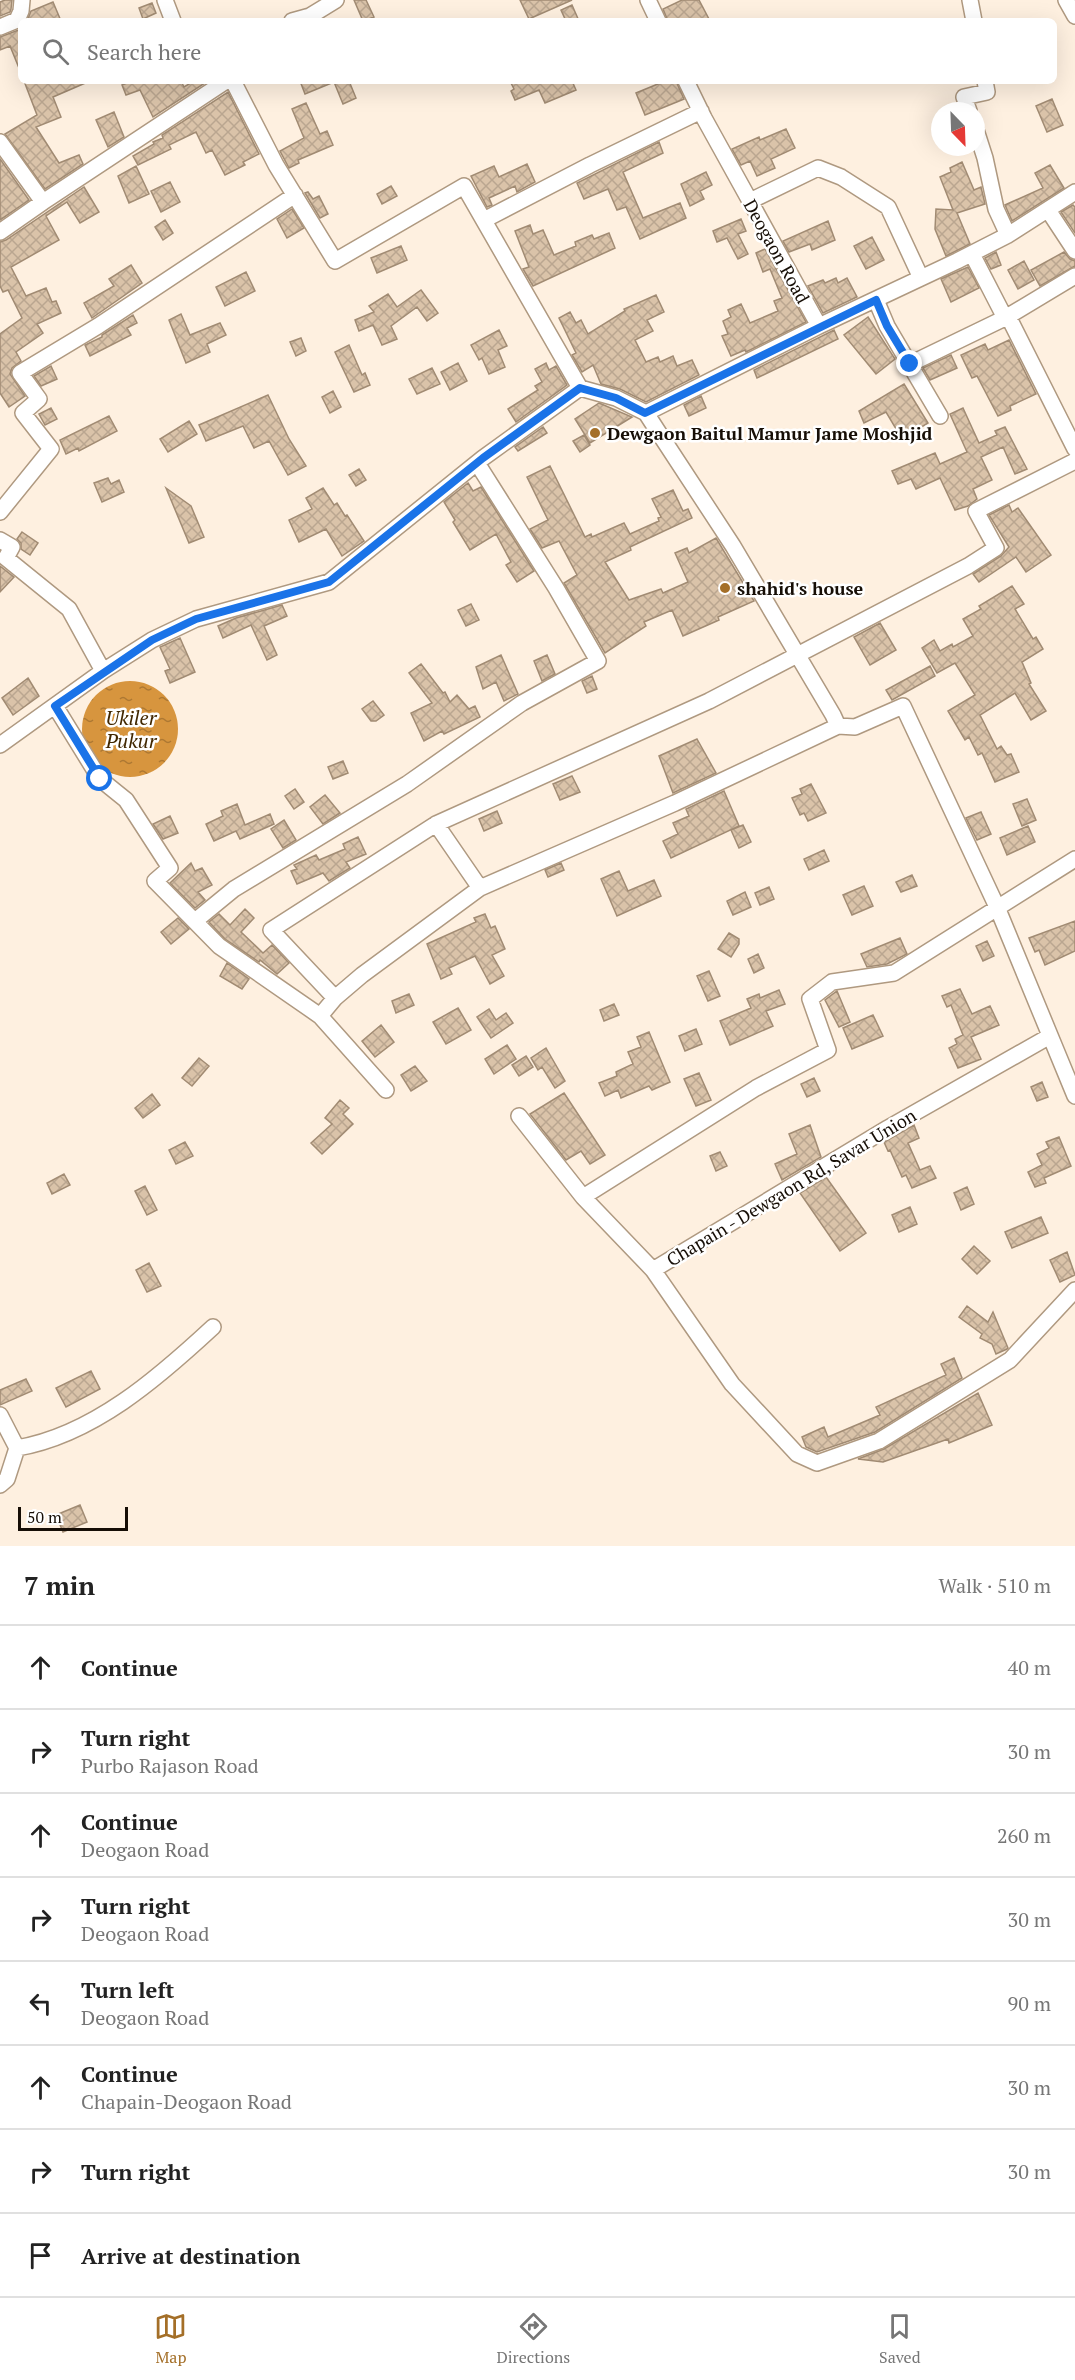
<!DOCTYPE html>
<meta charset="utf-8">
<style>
body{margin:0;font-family:"PT Serif",serif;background:#f2f2f2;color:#222}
.compass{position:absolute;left:931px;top:102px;width:54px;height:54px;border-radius:50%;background:#fff;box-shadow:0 6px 24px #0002;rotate:157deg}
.scale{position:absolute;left:18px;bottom:15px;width:110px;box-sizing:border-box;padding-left:6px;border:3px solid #160e06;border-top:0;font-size:16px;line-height:21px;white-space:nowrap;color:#160e06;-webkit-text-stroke:4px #fff;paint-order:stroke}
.stop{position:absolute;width:18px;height:18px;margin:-14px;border:4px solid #1a73e8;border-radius:50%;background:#fff}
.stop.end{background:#1a73e8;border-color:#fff;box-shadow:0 2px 6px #0008}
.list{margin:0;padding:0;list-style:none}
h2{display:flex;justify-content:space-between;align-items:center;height:78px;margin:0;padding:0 24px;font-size:26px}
h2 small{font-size:20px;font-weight:400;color:#767676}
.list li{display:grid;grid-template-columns:39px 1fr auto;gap:18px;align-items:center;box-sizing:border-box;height:84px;padding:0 24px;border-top:2px solid #e0e0e0}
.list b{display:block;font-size:22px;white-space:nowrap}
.list p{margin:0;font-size:20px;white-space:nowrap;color:#767676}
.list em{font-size:20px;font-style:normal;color:#767676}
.icon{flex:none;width:33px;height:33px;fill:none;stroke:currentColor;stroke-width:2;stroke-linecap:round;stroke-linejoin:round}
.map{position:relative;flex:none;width:1075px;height:1546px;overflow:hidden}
.search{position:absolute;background:#fff;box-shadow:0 6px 24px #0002;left:18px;right:18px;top:18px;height:66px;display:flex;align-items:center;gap:15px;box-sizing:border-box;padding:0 21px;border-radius:9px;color:#767676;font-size:22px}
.sheet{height:750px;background:#fff}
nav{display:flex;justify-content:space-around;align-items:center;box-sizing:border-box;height:84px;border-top:2px solid #e0e0e0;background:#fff;font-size:16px;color:#767676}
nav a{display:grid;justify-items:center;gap:3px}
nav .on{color:#a46f28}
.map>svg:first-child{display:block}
.water{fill:url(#water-ripples)}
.building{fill:url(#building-cross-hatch);stroke:#a18b73;stroke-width:1.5}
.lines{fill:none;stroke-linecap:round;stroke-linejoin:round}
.minor-casing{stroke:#af9980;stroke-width:18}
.minor{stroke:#fff;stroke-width:15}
.route{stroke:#1a73e8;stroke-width:8}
.poi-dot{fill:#a46f28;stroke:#fff;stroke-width:2}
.labels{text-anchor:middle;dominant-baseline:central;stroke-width:5;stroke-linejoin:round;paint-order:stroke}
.street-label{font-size:18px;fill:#160e06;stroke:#fff}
.poi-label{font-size:18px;font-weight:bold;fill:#160e06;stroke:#fff;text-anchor:start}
.water-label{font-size:20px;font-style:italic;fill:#412701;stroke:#fff}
</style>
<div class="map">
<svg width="1075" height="1546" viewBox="0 0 1075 1546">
<defs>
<pattern id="water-ripples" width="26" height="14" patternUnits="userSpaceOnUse" patternTransform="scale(1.5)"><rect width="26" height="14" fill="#d7953e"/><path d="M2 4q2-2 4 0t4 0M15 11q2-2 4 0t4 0" fill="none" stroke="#ad7832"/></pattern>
<pattern id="building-cross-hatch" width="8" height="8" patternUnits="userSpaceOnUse" patternTransform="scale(1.5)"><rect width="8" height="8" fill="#dac3a9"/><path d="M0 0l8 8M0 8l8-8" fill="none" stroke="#baa690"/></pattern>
</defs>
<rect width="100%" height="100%" fill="#fef0e0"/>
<path class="water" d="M82 729a48 48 0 1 1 96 0a48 48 0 1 1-96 0Z"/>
<path class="building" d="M5,0H12L11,9L10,12L0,16V2Z
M354,0H366L374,17L363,21Z
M520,0H572L529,19Z
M682,0H699L710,21H668L663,9Z
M53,2L61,21H27L31,11Z
M152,3L156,13L143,19L139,8Z
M572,5L579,21H566L561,10Z
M21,29V73L10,46L0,50V37Z
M24,81H90L53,97L61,117L36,127L59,163L79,155L83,164L45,189L5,134L37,115Z
M132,81H181L184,87L194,81H208L153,117L140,90L126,95L122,85Z
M300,81H349L356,98L343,104L334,82L305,94Z
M510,81H572L576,90L545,103L539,90L515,100L511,91L514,89Z
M665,81H676L684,99L645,115L636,93Z
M228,92L259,154L243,162L245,165L225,175L212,150L206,153L196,132L169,145L171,149L138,165L133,156L154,144L153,142L163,138L162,135Z
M1052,99L1063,125L1047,132L1036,106Z
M306,103L320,134L327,131L333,145L298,160L299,163L289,168L280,151L304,138L292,109Z
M114,112L124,137L108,147L96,120Z
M786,129L795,148L771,159L775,168L757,176L750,161L741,165L732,149L759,137L760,140Z
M659,142L663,153L623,172L643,218L680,203L686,218L640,239L626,207L617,210L608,189L584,199L577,183Z
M0,159L29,200L0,220Z
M962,162L974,190L981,187L985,204L957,213L970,244L946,256L935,229L936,209L953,210L940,177L951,172L950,168Z
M527,164L535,182L517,192L515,186L489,198L492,205L487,207L471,176L494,166L499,177Z
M1050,165L1064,188L1012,221L1005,205L1043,188L1035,173Z
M136,166L149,194L129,203L118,176Z
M706,172L712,185L700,191L704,199L690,206L681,184Z
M170,182L180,202L161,212L151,191Z
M391,186L397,196L382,204L377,194Z
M84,187L99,212L80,223L67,202L46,216L59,240L11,267L26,296L46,288L52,302L56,301L61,313L37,324L43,333L16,352L21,361L12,368L10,374L25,396L9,407L0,393V334L22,318L8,290L3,292L0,286V242L6,240Z
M308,192L313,199L319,196L328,214L320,218L305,193Z
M1073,205L1075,207V233L1061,212Z
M292,209L304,228L287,238L277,219Z
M741,219L746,231L738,234L748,254L738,259L727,238L717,242L713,231Z
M165,220L173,233L163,240L155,227Z
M828,221L835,240L812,250L810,244L789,252L783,241Z
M530,225L533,234L543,230L554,255L576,246L575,242L592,235L594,239L609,233L615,248L533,286L523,269L529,267L515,231Z
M872,237L884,260L866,269L854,246Z
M401,246L407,260L377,273L371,258Z
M765,249L806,322L746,352L745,350L731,356L722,336L728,334L723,321L731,317L728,310L741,304L750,323L778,311L774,301L782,298L770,269L763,272L756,253Z
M996,252L1001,265L991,269L985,258Z
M1064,252L1070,259L1075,261V266L1040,286L1031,270Z
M1024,261L1034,280L1018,289L1008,270Z
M131,265L142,283L92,318L84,303L114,286L109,279Z
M968,267L979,288L951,302L941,279Z
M246,272L255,291L225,306L216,287Z
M836,278L838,283L847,278L857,297L823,313L808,286L823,280L825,283Z
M421,290L438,313L427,321L417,307L391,326L397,339L382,345L373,325L359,331L355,320L374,312L369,306L388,294L397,307Z
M656,295L664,312L647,320L653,331L635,340L646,362L658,357L660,362L673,356L677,366L692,360L699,375L646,402L620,389L601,384L593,365L582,372L572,355L576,353L559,318L570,312L576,323L581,320L588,334L625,311L624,309Z
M181,314L190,335L220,323L226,335L207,344L210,352L186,363L169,320Z
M133,315L137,323L127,328L131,335L90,356L85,345L102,337V335Z
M868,317L895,359L876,374L844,335Z
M499,330L507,346L498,350L505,367L489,374L482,358L479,360L471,345Z
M834,330L838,339L757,378L754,370Z
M301,338L306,351L296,356L290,342Z
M1009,340L1036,394L1010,406L1011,410L998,416L977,376L972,378L961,355L985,344L988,350Z
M349,345L362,375L365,373L370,385L354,392L335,352Z
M951,355L957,368L930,380L923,368Z
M458,363L467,381L450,390L441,372Z
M546,363L549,370L556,366L567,385L516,422L508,409L538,390L535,386L542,382L535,369Z
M51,366L57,379L41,386L34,376Z
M432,368L440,384L417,394L409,379Z
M904,384L928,423L902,439L886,412L864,423L859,411Z
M333,391L341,407L330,413L322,397Z
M268,395L289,439L306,466L288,475L269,441L254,448L243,426L206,441L199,425Z
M701,396L706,408L689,416L684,405Z
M599,403L632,417L590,443L575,419Z
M51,408L57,419L45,425L39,414Z
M963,408L979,443L997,435L995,431L1005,427L1027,469L1015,474L1003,447L981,457L992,480L973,489L977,499L968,506L955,510L940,478L916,489L911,479L898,484L892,471L935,453L940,464L967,452L950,414Z
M109,416L117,431L79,451L78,448L66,454L60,440Z
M189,421L197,434L168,452L160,439Z
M543,427L547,433L518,451L515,447Z
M584,435L590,445L580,452L573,441Z
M550,466L585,537L591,534L592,537L624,523L630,534L659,521L658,518L661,517L652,499L673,490L683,511L688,509L692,518L630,547L631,550L605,562L629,600L661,589L663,593L688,582L675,553L687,548L689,553L716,538L754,601L718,617L719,620L683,636L672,610L644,622L646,626L605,653L564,583L577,575L559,541L542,548L530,529L548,520L527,477Z
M359,469L366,480L356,486L349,475Z
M108,478L111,484L119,480L124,492L102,502L94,483Z
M468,483L473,491L481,487L534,571L517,582L506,565L511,562L496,534L470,550L453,522L455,520L444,502Z
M166,488L191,506L204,537L189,543Z
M323,488L334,505L337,503L345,516L347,515L364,541L342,556L326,529L299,542L289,520L312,509L306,498Z
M1009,505L1012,512L1018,508L1051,555L1026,572L1016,557L979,582L973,574L1001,556L1009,547L989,515Z
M22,532L38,543L30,555L21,549V543L17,539Z
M0,566L14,577L0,592Z
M1012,586L1024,604L1015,609L1033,639L1036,637L1043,649L1022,662L1031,683L1029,684L1046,711L1031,720L1015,693L980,715L997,749L1001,746L1007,755L1011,754L1019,772L995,782L982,753L978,755L969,737L965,740L948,711L975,695L955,663L937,673L922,648L934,640L940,651L952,644L953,647L973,636L963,619L981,609L979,606Z
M471,604L479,620L466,626L458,610Z
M282,605L287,616L264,626L277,655L267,660L251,625L223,638L218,626L236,618Z
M880,623L896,650L870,665L854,637Z
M180,638L195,672L170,683L165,671L170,669L160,647Z
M501,655L518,694L504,701L496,682L483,689L476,667Z
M547,655L555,674L542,681L534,661Z
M421,664L443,693L445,692L450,702L457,695L469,709L475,706L480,717L444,734L442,731L424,741L411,713L432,703L409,673Z
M930,666L935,676L892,700L886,690Z
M592,676L597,689L587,693L582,681Z
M28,678L39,696L13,715L2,698Z
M373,701L384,715L376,721H371L362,709Z
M697,739L716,773L673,793L659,756Z
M343,761L348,773L333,779L328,767Z
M572,776L580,792L560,800L553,784Z
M811,784L826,813L808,821L804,813L800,815L792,798L802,794L800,789Z
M295,789L304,802L294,809L285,796Z
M724,791L739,826L671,858L663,841L678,834L673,823L689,816L686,809Z
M325,795L340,813L323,824L310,807Z
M1027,799L1036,820L1022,826L1013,804Z
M237,804L245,825L270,814L274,824L240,839L236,831L214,841L206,824L223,816L221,811Z
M497,811L502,823L484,831L479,819Z
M981,812L991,834L977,840L966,818Z
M170,816L178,833L163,839L153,824Z
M284,820L296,840L283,848L271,829Z
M743,825L751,842L739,848L731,830Z
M1028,826L1035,842L1007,855L1000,838Z
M358,837L366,854L346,862L350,868L329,881L323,873L297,884L291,871L297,869L294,865L316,855L319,860L345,849L343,844Z
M824,850L829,861L809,870L804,859Z
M191,863L195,871L202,868L212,885L198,892L205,900L195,908L170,883Z
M561,863L564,870L548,877L545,870Z
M619,871L628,891L654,880L661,896L617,916L601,879Z
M912,875L917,886L901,892L896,882Z
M864,886L873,906L852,915L843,895Z
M769,887L774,899L760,905L755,893Z
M745,892L751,907L733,915L727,901Z
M245,909L254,918L241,932L263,953L272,945L289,963L277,974L260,960L259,962L225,939L209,922L219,914L230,925Z
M485,914L491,928L495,926L505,949L492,955L504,976L490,984L475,956L449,968L452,974L441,979L427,944L476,922L474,918Z
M178,918L189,929L171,944L161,932Z
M1075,921V951L1045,965L1039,950L1035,952L1029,938Z
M729,933L739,939V944L731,957L718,949Z
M900,938L907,954L887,964L867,967L861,954Z
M987,941L994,956L983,961L976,946Z
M758,954L764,968L754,973L748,959Z
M227,963L249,979L242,989L220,976Z
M709,971L720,996L708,1001L697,976Z
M960,989L972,1014L990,1006L999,1025L971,1037L981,1059L958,1068L949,1048L957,1044L955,1039L963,1035L951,1005L947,1007L942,996Z
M779,990L785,1004L766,1011L773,1026L730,1045L720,1021L751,1008L747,999L759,994L760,998Z
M837,991L850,1022L839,1027L825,1000Z
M409,994L414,1005L396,1013L392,1001Z
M614,1004L619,1015L604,1021L600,1010Z
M458,1008L471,1030L446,1044L433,1022Z
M489,1009L496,1020L506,1013L513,1023L491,1038L477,1017Z
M873,1015L883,1036L852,1049L843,1028Z
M381,1025L394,1042L375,1057L362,1041Z
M696,1029L702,1044L685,1051L679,1036Z
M649,1032L670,1082L652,1090L649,1086L621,1098L618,1090L605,1096L599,1083L617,1076L616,1072L633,1064L628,1052L641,1047L637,1037Z
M507,1045L516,1059L494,1074L485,1059Z
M546,1048L565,1081L555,1088L542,1067L538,1070L531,1058Z
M526,1056L533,1067L519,1076L512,1065Z
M199,1058L209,1066L192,1086L182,1078Z
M415,1066L427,1081L411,1091L401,1075Z
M699,1073L711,1100L696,1106L684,1079Z
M814,1078L820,1091L807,1097L801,1084Z
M1042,1082L1048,1097L1037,1101L1031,1087Z
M564,1093L605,1155L590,1164L581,1151L566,1160L530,1114Z
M152,1094L160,1105L143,1118L135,1108Z
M340,1100L349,1108L343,1114L353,1124L322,1154L311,1143L332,1124L325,1118Z
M810,1125L821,1157L782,1180L775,1164L797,1154L789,1134Z
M914,1125L919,1138L908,1143L920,1170L930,1166L936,1178L912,1188L906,1175L902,1177L890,1150L888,1151L884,1142Z
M1059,1137L1071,1166L1044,1178L1046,1183L1035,1187L1028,1172L1042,1165L1037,1154L1049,1148L1046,1142Z
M185,1142L193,1156L176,1164L169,1150Z
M720,1152L727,1166L716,1171L710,1156Z
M64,1174L70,1185L52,1194L47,1183Z
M826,1177L866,1233L840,1251L800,1193Z
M145,1186L157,1210L147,1215L135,1191Z
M967,1187L974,1204L961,1210L954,1193Z
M910,1207L917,1224L899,1232L892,1215Z
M1041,1217L1048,1233L1012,1248L1005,1232Z
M974,1246L990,1261L977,1274L962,1259Z
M1067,1252L1075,1275L1060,1282L1050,1260Z
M149,1263L161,1286L147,1292L136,1270Z
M967,1306L988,1322L993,1312L1008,1348L1007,1349L996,1354L992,1344L980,1338L982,1334L959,1317Z
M954,1358L962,1378L875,1432L817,1452L806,1447L802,1437L824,1427L828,1437L880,1415L876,1407L946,1375L941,1364Z
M91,1371L100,1389L66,1407L56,1388Z
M26,1379L32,1391L0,1405V1390Z
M978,1393L992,1425L949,1443L948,1439L883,1462L858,1459L884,1449Z
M80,1505L87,1522L63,1532L56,1515Z"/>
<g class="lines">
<g class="minor-casing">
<path id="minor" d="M165,0L173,21
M648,0L658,21
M970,0L974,21
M1066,0L1075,16
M292,21L310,16L336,0
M0,27L17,20L21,11L22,0
M233,81L276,165L335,261L464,186L580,388
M969,111L964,97L987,92L985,81
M976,130L985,158L996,209L1008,235
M0,142L43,202L226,81
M750,201L818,168L841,177L888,207L921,278
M1048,210L1075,251
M484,220L590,165L701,111
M0,232L43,202
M972,254L1005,318L1075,276
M876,300L887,326L940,416
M1008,316L1075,449
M819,326L957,261L1008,235L1075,192
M910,364L1005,318
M646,413L819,326L704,118L686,81
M0,512L51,449L23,413L39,399L20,373L98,326L295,195
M0,540L12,547L6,558L69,609L103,671
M55,706L100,779L126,800L170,868L155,881L219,946L320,1016
M0,745L103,671L152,640L196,619L329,582L483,458L580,388L616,398L646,413L657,430L733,546L833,715L838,726L855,727L903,706L997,907L1075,1096
M480,888L675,803L838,726
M195,921L234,889L407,784L522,703L598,661L556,588L477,463
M335,998L362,975L480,888L436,824
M1050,1036L888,1128L653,1270L732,1384L797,1454L817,1463L879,1441L1010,1360L1075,1290
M386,1090L320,1016L335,998L271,930L436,824L709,701L968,566L996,548L976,511L1075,461
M519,1116L583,1197L653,1270
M583,1197L756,1088L828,1050L810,999L832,982L894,973L1075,859
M0,1415L17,1448L7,1479L0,1485
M17,1448C93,1435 158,1378 213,1327"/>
</g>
<use href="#minor" class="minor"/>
</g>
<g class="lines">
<path class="route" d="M100,779L55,706L152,640L196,619L329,582L483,458L580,388L616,398L645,413L876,300L887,326L910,364"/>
</g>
<g class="poi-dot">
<circle cx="595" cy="433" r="6"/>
<circle cx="725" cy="588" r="6"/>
</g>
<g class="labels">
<g class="street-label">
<text transform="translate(777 251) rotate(61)">Deogaon Road</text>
<text transform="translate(791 1187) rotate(-31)">Chapain - Dewgaon Rd, Savar Union</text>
</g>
<g class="poi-label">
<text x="607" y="433">Dewgaon Baitul Mamur Jame Moshjid</text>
<text x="737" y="588">shahid's house</text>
</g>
<g class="water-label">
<text x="131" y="717">Ukiler<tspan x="131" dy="23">Pukur</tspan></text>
</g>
</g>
</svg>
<svg class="compass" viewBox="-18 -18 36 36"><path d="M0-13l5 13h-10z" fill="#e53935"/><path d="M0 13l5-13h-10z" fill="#767676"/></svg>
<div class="scale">50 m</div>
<div class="stop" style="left:100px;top:779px"></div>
<div class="stop end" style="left:910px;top:364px"></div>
<div class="search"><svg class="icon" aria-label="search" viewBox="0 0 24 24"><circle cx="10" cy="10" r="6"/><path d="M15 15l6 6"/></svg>Search here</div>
</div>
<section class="sheet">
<h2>7 min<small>Walk · 510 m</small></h2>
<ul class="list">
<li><svg class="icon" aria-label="ahead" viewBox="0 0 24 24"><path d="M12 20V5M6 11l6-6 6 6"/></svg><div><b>Continue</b></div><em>40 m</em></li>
<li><svg class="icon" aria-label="right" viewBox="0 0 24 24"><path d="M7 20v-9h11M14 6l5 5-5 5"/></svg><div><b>Turn right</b><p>Purbo Rajason Road</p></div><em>30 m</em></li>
<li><svg class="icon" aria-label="ahead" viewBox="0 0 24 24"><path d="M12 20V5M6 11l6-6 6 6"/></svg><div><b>Continue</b><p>Deogaon Road</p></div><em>260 m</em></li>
<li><svg class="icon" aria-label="right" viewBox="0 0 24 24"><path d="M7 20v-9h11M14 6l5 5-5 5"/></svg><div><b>Turn right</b><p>Deogaon Road</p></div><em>30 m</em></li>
<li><svg class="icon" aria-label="left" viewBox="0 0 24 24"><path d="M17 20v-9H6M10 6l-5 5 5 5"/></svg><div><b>Turn left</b><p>Deogaon Road</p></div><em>90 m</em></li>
<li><svg class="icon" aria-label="ahead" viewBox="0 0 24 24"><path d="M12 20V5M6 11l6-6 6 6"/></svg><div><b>Continue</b><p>Chapain-Deogaon Road</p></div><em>30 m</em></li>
<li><svg class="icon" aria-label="right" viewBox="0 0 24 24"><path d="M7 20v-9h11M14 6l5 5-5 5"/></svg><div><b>Turn right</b></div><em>30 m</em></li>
<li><svg class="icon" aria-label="arrive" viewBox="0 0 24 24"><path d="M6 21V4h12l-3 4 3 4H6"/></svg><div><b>Arrive at destination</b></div></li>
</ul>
</section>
<nav>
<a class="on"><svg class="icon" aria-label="map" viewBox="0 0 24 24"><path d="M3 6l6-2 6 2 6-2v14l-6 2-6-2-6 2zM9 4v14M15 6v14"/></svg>Map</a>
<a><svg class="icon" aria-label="directions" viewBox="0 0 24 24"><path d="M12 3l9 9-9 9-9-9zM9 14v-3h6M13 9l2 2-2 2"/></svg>Directions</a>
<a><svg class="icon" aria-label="saved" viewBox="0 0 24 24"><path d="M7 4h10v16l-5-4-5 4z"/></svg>Saved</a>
</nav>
